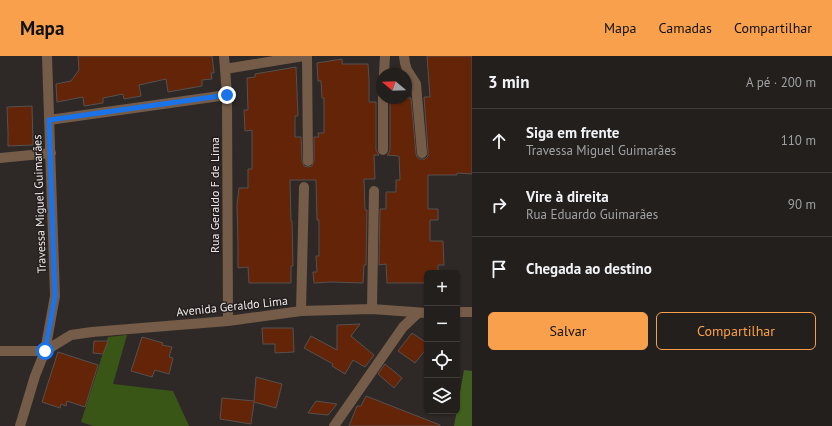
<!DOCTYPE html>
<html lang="pt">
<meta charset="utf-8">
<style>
body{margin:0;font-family:"PT Sans",sans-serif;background:#2e2c2a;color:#f1f3f6}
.controls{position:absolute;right:12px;bottom:12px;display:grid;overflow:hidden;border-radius:6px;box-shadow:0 1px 3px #0004}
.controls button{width:36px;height:36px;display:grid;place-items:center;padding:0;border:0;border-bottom:1px solid #3f3d3b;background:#221f1d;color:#f1f3f6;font:20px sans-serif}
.compass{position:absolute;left:376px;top:12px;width:36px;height:36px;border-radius:50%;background:#221f1d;box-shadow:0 1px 3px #0004;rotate:289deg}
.stop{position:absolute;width:12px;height:12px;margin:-9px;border:3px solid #1a73e8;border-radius:50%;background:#fff}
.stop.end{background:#1a73e8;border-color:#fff;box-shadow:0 1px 4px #0008}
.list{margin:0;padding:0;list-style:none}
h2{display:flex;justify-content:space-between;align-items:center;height:52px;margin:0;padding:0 16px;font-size:17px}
h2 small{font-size:13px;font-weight:400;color:#a2a2a4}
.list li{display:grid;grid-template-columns:26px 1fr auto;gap:12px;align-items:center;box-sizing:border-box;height:64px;padding:0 16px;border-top:1px solid #3f3d3b}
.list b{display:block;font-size:15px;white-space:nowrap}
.list p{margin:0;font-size:13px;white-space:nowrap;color:#a2a2a4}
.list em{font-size:13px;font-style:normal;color:#a2a2a4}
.actions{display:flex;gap:8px;padding:12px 16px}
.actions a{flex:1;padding:9px 0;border:1px solid #f8a04b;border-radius:6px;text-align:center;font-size:14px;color:#f8a04b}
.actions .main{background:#f8a04b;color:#111}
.icon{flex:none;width:22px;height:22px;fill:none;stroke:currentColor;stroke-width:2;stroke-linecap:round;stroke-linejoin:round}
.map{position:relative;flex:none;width:472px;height:370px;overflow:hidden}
header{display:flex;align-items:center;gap:24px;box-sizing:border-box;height:56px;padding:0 20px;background:#f8a04b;color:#111}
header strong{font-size:19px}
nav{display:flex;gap:22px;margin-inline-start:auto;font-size:14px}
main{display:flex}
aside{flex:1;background:#221f1d}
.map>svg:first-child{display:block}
.green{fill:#395616}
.forest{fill:#41601f}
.building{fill:#632408;stroke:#56514f}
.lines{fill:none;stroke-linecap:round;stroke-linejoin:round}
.minor{stroke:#755c48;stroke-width:10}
.route{stroke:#1a73e8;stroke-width:5}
.labels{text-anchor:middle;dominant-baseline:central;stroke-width:3;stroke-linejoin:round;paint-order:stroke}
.street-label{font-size:12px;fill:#edeae8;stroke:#241f1e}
</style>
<header>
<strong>Mapa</strong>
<nav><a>Mapa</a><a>Camadas</a><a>Compartilhar</a></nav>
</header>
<main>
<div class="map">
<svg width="472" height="370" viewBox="0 0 472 370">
<rect width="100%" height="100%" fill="#2e2927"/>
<path class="green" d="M127,279L113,328L173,335L189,370H93L81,366L108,281Z"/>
<path class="forest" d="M464,314L472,315V370H454Z"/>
<path class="building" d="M78,0H212L214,17H211L212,23L202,24V30L168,36L166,23L139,29L141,40L124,43L123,38L103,42V47L84,50L83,41L57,46L56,28L71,25L79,14Z
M427,0H472V118L457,117V119H428V153H438V164H430V185H443L444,209H438V217H427V227H387L386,208L379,209L380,153H386V136H396V124H400L399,100L387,99L389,97L390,94V42H411L416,98L417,101L420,103H425L428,100V96L424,41H430Z
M342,3V8H368L369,24V46H376V94L379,99H374L375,123H364L365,154H367L366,209H364L363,227L331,226L314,227L313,216H317L316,200H319V164H317L316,124H290L291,165H292L293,210H291V227H249L248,211L238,212V187L237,149L239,132H248V113H252V74L245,75L244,54H248L247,22L255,21V18L296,11L298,60H295V81H301L302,105L304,110L308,111L312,110L314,105V81H319L318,77H324V42H322L321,25H318L317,7Z
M32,50L33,89L8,90V77L7,51Z
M360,268L351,280L374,299L365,311L353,304L345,318L332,310L333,308L304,292L311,280L337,294V269Z
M262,272H293L294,296L275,297V288H263Z
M412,277L427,287V292L415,307L398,295Z
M142,281L163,287L162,289L172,291L169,301L173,302L169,318L155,314L152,321L131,315Z
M94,285H108L103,298L93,297Z
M58,296L98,309L85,351L67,345L66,350L61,348L60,352L42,346Z
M385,308L402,322L394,332L378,318Z
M256,321L282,328L276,352L254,346L251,368L220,363L222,342L254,345Z
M366,340L440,369V370H349L357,350H361Z
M316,345L337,348L328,359L308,357Z"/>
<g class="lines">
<path class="minor" d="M224,0L227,39L228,265
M307,0L308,105
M404,0L405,7L407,14L416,28L422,97
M225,13L304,0
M384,18L385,0
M49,64L227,39
M383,94V42
M0,102L51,97
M372,253L374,135
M301,255L304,131
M457,256H472
M0,295H45
M45,295L71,279L92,276L228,265L301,255L372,253L427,257
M20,370L35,320L45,295L55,240L47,0
M334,370L403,271L418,257"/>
</g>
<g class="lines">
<path class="route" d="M45,295L55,240L49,64L227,39"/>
</g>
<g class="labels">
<g class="street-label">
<text transform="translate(214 139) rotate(-90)">Rua Geraldo F de Lima</text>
<text transform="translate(39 148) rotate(-92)">Travessa Miguel Guimarães</text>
<text transform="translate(232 250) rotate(-6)">Avenida Geraldo Lima</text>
</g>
</g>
</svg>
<div class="controls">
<button>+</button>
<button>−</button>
<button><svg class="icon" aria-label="locate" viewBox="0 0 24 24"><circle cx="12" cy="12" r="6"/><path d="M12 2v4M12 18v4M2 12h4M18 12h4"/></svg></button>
<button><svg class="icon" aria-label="layers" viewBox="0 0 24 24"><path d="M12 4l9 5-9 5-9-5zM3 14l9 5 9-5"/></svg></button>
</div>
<svg class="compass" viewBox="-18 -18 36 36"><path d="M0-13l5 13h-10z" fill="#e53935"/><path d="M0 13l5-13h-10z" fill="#a2a2a4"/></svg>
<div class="stop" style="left:45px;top:295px"></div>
<div class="stop end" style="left:227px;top:39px"></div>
</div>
<aside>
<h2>3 min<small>A pé · 200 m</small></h2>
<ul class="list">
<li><svg class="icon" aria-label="ahead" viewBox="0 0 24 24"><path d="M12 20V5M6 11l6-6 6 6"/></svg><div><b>Siga em frente</b><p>Travessa Miguel Guimarães</p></div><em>110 m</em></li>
<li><svg class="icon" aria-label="right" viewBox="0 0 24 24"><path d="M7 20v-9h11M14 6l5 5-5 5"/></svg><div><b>Vire à direita</b><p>Rua Eduardo Guimarães</p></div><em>90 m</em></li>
<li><svg class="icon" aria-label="arrive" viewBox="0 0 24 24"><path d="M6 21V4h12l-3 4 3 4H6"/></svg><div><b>Chegada ao destino</b></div></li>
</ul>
<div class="actions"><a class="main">Salvar</a><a>Compartilhar</a></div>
</aside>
</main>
